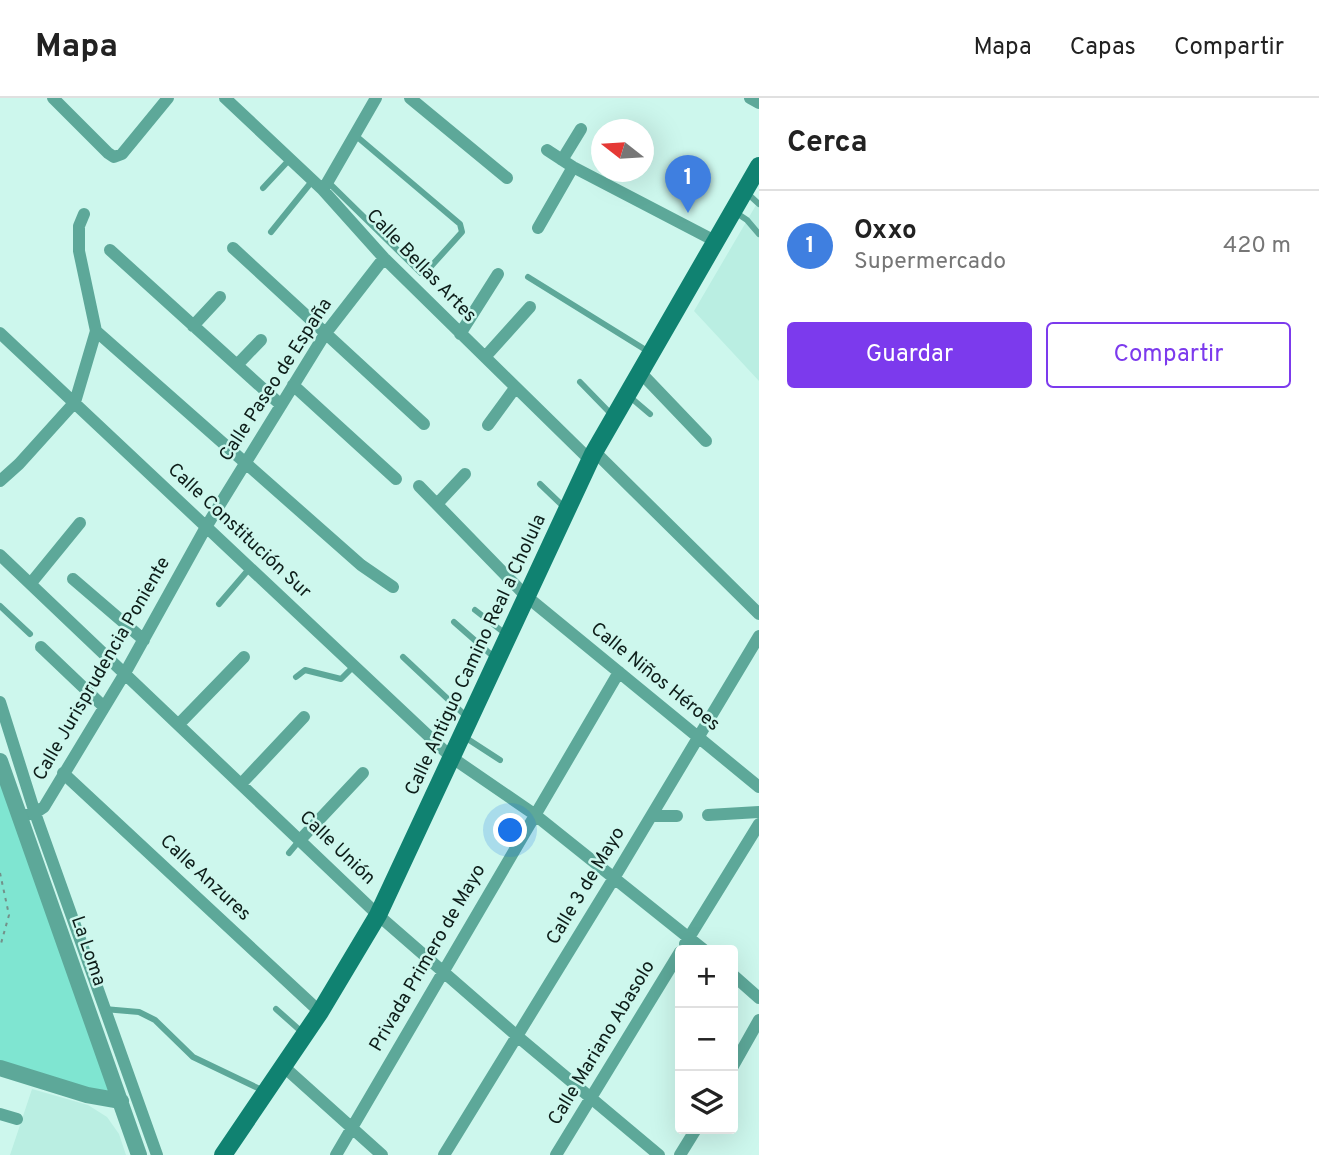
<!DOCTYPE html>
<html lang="es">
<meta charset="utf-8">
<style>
body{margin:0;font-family:Overpass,sans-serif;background:#f6f6f6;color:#222}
.controls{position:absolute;right:21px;bottom:21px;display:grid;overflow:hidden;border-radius:7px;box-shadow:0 7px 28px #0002}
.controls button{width:63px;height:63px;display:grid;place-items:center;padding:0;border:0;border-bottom:2px solid #e0e0e0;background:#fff;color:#222;font:35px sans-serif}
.compass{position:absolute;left:591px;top:21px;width:63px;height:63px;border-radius:50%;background:#fff;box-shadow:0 7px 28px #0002;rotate:287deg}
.you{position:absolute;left:511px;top:733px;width:24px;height:24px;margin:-18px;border:5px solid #fff;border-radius:50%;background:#1a73e8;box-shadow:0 0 0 10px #1a73e833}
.badge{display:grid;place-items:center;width:46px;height:46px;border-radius:50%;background:#7c3aed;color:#fff;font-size:23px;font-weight:700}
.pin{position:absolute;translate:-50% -58px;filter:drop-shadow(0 2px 4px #0008)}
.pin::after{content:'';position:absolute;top:37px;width:24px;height:21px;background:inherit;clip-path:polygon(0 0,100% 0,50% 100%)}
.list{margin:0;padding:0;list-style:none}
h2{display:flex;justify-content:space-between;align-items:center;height:91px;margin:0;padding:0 28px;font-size:30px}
h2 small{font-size:23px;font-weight:400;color:#767676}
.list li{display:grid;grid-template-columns:46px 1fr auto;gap:21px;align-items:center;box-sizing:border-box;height:112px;padding:0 28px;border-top:2px solid #e0e0e0}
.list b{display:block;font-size:26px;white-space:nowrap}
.list p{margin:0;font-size:23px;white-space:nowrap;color:#767676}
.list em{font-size:23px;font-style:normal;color:#767676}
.actions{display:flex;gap:14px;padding:21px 28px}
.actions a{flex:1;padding:16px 0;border:2px solid #7c3aed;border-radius:7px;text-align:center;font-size:24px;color:#7c3aed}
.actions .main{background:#7c3aed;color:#fff}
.icon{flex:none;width:38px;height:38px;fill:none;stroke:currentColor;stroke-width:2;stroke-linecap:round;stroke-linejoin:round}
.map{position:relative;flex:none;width:759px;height:1057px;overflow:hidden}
header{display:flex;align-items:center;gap:42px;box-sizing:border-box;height:98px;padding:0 35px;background:#fff;border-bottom:2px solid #e0e0e0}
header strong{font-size:33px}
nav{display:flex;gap:38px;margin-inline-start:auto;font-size:24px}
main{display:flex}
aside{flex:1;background:#fff}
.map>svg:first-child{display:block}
.built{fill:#baeee2}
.green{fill:#7fe5d1}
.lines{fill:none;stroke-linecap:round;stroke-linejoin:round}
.path{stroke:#73918a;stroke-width:2;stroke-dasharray:3.5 5;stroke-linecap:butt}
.service{stroke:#5da899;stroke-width:6}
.minor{stroke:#5da899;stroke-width:12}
.tertiary{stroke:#5da899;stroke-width:16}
.secondary{stroke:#108271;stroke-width:18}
.labels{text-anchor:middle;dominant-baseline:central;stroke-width:5;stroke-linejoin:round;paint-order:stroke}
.street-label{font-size:19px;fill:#0d1d19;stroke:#cdf7ed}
</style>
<header>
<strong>Mapa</strong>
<nav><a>Mapa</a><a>Capas</a><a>Compartir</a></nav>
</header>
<main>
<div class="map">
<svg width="759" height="1057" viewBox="0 0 759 1057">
<rect width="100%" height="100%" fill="#cdf7ed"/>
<path class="built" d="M759,102V283L694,213Z
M32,991L88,1007L107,1019L119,1036L126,1057H10Z"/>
<path class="green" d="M0,663L121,1003L0,970Z"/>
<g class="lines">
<path class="path" d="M0,775L9,817L0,849"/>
<path class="service" d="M328,84L421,175H425L462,134L460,126L355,37
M263,90L290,61
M747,95L759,106
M735,114L747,122L759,136
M271,134L313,82
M528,179L649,254
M580,284L613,318
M630,299L650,316
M540,386L566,411
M219,506L249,471
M0,508L30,536
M475,512L507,537
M454,524L495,560
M403,559L468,620
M296,579L305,572L341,581L354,568
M463,638L500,662
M289,755L299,743
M104,911L139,914L155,922L193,959L264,993
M276,911L303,935"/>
<path class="minor" d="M53,0L108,55L114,59L122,56L168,0
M225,0L323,92L384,160L590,362
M410,0L507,80
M750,0L759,5
M547,52L573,69L717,144
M562,62L581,31
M323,92L376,0
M538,130L573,69
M233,150L424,326
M110,152L281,307
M193,228L220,199
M96,233L361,467L393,489
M0,235L451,659L534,716L704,852
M460,236L498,176
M485,259L530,209
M237,267L261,242
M640,274L706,343
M293,287L396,381
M488,327L515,290
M594,353L759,516
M0,383L19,366L75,304L96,233L79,153V128L84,116
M419,388L526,498L759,689
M437,406L465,376
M0,457L378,817L517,938L659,1057
M73,481L144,542
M31,485L80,425
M41,549L104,609
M0,604L35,715L157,1057
M179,626L244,559
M63,675L320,914
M242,685L304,619
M708,717L759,714
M19,718L35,715L44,709L125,575L206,429L325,236L384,160
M652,718H677
M300,742L363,675
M685,846L759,726
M733,877L759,900
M283,968L382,1057
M733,968L759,922
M0,1016L17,1021
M336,1057L619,574
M444,1057L614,780L759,538
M556,1057L680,854
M680,1057L696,1031"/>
<path class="tertiary" d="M0,663L139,1057
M0,970L87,997L121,1003"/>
<path class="secondary" d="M223,1057L320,914L378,817L593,356L759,68"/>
</g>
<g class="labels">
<g class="street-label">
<text transform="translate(421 168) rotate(46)">Calle Bellas Artes</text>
<text transform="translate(276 282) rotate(-57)">Calle Paseo de España</text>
<text transform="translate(239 433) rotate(43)">Calle Constitución Sur</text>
<text transform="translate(476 557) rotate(-65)">Calle Antiguo Camino Real a Cholula</text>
<text transform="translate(102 571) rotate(-60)">Calle Jurisprudencia Poniente</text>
<text transform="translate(655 579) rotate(39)">Calle Niños Héroes</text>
<text transform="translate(337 750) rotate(44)">Calle Unión</text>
<text transform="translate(205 780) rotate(43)">Calle Anzures</text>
<text transform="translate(586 788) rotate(-59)">Calle 3 de Mayo</text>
<text transform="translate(88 853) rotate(71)">La Loma</text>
<text transform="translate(428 860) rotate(-60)">Privada Primero de Mayo</text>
<text transform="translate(602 945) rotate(-59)">Calle Mariano Abasolo</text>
</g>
</g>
</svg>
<div class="controls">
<button>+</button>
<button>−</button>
<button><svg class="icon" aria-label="layers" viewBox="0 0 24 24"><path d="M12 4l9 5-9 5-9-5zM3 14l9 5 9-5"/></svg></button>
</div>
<svg class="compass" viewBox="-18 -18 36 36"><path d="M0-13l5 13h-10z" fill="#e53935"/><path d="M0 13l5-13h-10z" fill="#767676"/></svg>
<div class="you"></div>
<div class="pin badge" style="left:688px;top:115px;background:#3f7fe0">1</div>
</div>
<aside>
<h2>Cerca<small></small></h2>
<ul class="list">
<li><span class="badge" style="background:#3f7fe0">1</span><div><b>Oxxo</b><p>Supermercado</p></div><em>420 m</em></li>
</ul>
<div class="actions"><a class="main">Guardar</a><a>Compartir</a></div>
</aside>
</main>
